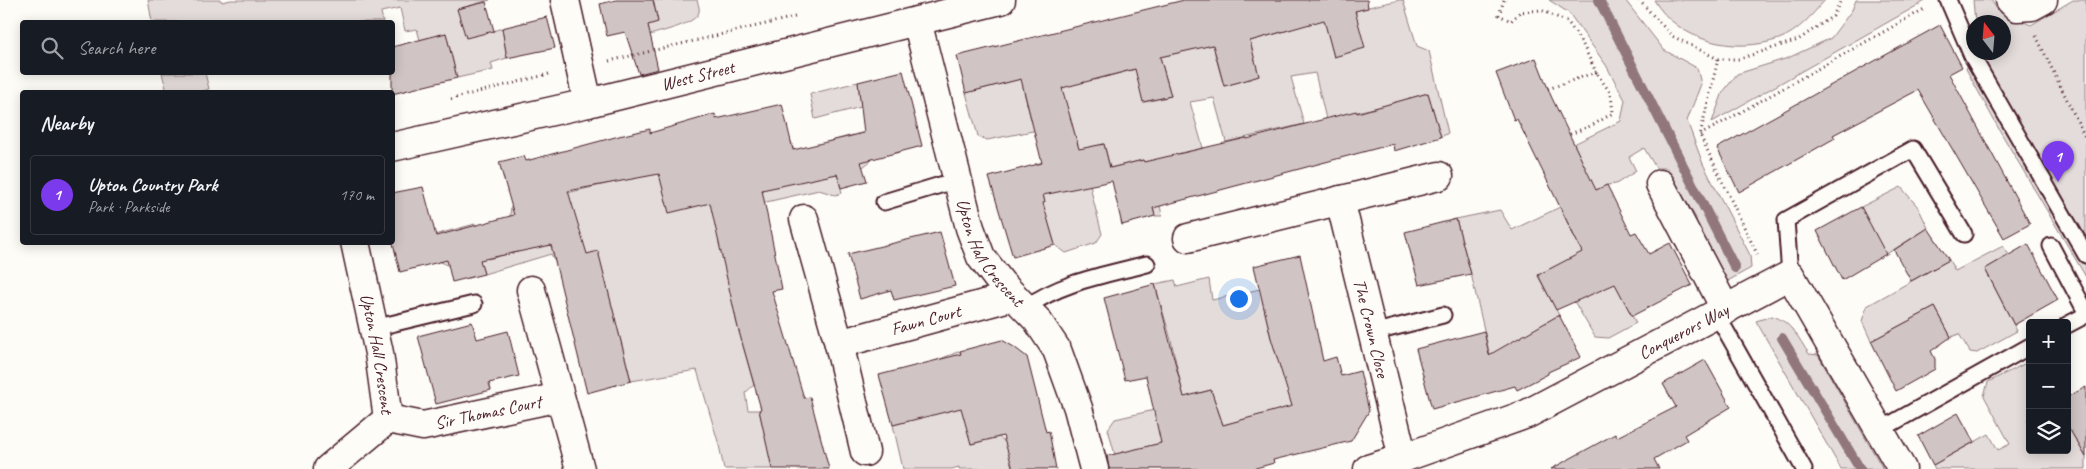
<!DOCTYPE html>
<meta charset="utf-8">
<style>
body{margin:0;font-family:Caveat,sans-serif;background:#242831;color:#f1f3f6}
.controls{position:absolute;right:15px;bottom:15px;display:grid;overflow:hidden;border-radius:5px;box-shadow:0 2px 12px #0003}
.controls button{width:45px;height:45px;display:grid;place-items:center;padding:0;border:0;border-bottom:1px solid #363941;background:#171b24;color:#f1f3f6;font:25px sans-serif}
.compass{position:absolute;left:1966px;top:15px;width:45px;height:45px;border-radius:50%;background:#171b24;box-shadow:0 2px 12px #0003;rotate:344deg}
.you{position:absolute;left:1238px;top:298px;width:18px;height:18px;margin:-12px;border:4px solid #fff;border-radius:50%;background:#1a73e8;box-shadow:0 0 0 8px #1a73e833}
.badge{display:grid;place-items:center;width:32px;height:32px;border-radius:50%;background:#7c3aed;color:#fff;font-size:16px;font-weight:700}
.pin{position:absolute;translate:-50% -41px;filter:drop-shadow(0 1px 2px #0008)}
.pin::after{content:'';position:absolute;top:26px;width:18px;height:15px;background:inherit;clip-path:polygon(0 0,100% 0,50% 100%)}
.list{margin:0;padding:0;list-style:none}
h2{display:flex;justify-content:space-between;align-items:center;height:65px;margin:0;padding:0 20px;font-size:21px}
h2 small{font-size:16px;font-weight:400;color:#9ea1a6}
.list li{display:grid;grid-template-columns:32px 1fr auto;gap:15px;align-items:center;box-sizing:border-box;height:80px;margin:0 10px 10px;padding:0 10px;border:1px solid #363941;border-radius:5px}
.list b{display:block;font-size:19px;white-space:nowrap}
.list p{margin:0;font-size:16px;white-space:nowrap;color:#9ea1a6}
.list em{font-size:16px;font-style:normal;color:#9ea1a6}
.icon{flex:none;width:28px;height:28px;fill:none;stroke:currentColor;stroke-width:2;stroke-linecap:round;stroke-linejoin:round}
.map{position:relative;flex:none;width:2086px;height:469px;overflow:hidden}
.search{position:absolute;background:#171b24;box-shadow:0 2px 12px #0003;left:20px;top:20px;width:375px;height:55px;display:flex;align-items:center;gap:12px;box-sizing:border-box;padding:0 18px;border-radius:5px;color:#9ea1a6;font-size:19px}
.panel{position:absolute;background:#171b24;box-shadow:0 2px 12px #0003;left:20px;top:90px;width:375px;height:155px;border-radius:5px}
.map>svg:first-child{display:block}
.green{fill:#e3dcda;stroke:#967e82}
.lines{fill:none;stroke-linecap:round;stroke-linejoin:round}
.stream{stroke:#91777b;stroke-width:10}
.building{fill:#d0c5c4;stroke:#4a1f2b}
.lane-casing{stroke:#4a1f2b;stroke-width:19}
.street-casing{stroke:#4a1f2b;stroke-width:31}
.path{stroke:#4a1f2b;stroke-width:3;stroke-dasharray:1 4;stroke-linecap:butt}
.lane{stroke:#fdfcf7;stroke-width:15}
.street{stroke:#fdfcf7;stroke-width:28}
.labels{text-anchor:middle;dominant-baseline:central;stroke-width:4;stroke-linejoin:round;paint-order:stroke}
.street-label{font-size:18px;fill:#4a1f2b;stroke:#fdfcf7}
</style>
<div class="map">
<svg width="2086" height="469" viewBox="0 0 2086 469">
<rect width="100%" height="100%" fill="#fdfcf7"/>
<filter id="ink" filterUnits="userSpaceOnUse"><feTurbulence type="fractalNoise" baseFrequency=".02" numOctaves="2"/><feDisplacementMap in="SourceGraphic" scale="10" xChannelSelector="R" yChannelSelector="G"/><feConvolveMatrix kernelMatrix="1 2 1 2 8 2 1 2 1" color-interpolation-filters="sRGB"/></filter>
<g filter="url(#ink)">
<path class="green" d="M148,0H221L222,2L231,0H490L458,9L493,31L502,28L507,58L491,63L493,70L457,78L446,33L420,40L417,29L405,31L400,8L381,12L383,22H152Z
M653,0H697C698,4 700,8 699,12C696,24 662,31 650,35L648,25L658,21Z
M1399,0H1403L1417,46L1429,51L1448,133L1441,137L1428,93L1383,106L1326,119L1315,73L1291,77L1304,124L1226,142L1214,98L1190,102L1203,148L1177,154L1160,205L1162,216H1155L1143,160L1110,168L1104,144L1083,149L1093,199L1102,234L1096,243L1066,253L1055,245L1046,215L1023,208L1045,202L1035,164L1080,153L1071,121L1038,130L987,140L978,136L966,93L1024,78L1023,88L1032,123L1059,79L1094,80L1136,69L1144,102L1171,96L1160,57L1215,44V54L1224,86L1259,76L1250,44L1246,42L1286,31L1289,25L1324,15L1334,57L1356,14V10Z
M1549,0H1625L1664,50L1697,68L1701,84L1687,121L1703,164L1750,255L1751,268L1724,283L1696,231V218L1667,168H1656L1644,148L1629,157L1636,171L1616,184L1607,185L1594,191L1574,144L1621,121L1625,100L1606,65L1569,13Z
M1654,0H1825C1812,15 1798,32 1779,39C1735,54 1679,42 1654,0Z
M1856,0H1927L1712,122L1723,92L1737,74L1788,58L1831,38L1852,10Z
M1973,0H1991L1999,12L2031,25L2073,0H2086V277L2000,131L1966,69C1976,48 1983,53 2004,52V22H1975Z
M162,73H205L209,89L199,92H167Z
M858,82L861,107L815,119L810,94Z
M868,131L873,159L863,167L837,173L842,193L835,195L819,190L753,205L733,300L736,320L754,385L745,393L748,410H759L773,469H724L719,445L697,370L631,381L598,252L555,262L551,254L484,274L479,258L449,266L441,262L434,235L475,224L477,225L488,259L520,251L510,216L511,206L791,141L802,181L834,174L827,142Z
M1901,187L1918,207L1928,228L1885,255L1861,207Z
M1560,207L1579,247L1594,240L1636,323L1608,338L1595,337L1554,267L1538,276L1559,315L1526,335L1494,373L1472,278L1456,219L1500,210L1512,230Z
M2003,246L2009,255L1985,269L2017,331L1977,353L1970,352L1959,334L1951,337L1935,307L1871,341L1862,321L1867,306L1949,260L1955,271Z
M1209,279L1212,300L1260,289L1271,338L1331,412L1288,408L1223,425L1211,390L1195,394L1167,469L1161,443L1115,455L1108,429L1115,419L1185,403L1171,340L1155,284L1175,280L1177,287Z
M1772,316C1791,321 1799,339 1809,354L1818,355L1883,469H1841L1756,321Z
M960,351L968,381L971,444L999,437L1006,443L1013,469H959V467L952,469H903L893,425L919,418L935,361Z
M2030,361V418L2027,420L2030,424V450H2067V425L2086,457V469H1935L1933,465L1989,434L1998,450L2010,444L1984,396L1988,382Z"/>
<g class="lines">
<path class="stream" d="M1599,0L1735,268
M1782,338L1860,469"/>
</g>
<path class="building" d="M616,0H653L658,22L648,25L658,69L639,74L625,32L607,36L600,4Z
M1184,0H1367L1368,8L1355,11L1365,48L1334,57L1324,20L1250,41L1259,76L1243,81L1224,86L1213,45L1160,57L1171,96L1143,102L1135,69L1062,88L1079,149L1104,144L1110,168L1143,160L1144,162L1246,138L1247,139L1356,111L1357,113L1428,93L1441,137L1394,151L1393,144L1153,208L1155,216L1122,225L1112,181L1043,195L1045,202L1043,203L1055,245L1013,257L989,177L1042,163L1021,79L966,93L957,56Z
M486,2L494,31L466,38L457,9Z
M547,17L555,48L507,58L502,28Z
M1940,25L1962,67L1949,74L2030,224L2004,238L1918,90L1833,135L1835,138L1739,192L1717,148Z
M446,33L457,78L392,94V47Z
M1536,58L1551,96L1596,190L1607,185L1631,234L1636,232L1649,254L1670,243L1692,285L1632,316L1615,284L1556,310L1538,275L1582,252L1517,119L1514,120L1496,73Z
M903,71L922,146L861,162L867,181L841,188L837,174L762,190L782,289L772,291L804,398L810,397L829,469H772L759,410L761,409L738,328L710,203L669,213L659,174L568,191L587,254L598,251L631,381L587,393L551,245L480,260L484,274L452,282L447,260L400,272L392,239V193L423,187L436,236L514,215L499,162L524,156L526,161L619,136L650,129V133L715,114L716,119L782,104L793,150L864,133L858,82Z
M1861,207L1886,254L1842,280L1817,231Z
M1456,219L1471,274L1419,285L1405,232Z
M1928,228L1949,260L1911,281L1894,250Z
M940,232L955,286L894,300L891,290L860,299L848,254Z
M2028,244L2058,300L2014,325L1985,269Z
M1300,255L1323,361L1336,357L1341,376L1360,371L1369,411L1351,441L1273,460L1274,463L1252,469H1109L1107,456L1161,443L1146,376L1125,380L1104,298L1155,284L1184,397L1211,390L1223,425L1292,406L1271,338L1254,266Z
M1935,307L1951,337L1931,351L1935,359V369L1896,391L1871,341Z
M1559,315L1581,357L1548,372V374L1517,390L1515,386L1432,409L1416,349L1484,331L1489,355Z
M472,322L477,339L508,331L519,376L489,383L491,390L436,404L418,336Z
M1002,340L1014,347L1027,357L1046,432L1049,431L1056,469H1013L1003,436L971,444L961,408L893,425L879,375L961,354L960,351Z
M1705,360L1731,407L1684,435L1687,440L1654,459L1659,469H1551L1615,434L1617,437L1676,407L1663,384Z
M2086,387V457L2067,425V397Z
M1958,413L1974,442L1933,465L1918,436Z"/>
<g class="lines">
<g class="lane-casing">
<path id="lane" d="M1948,0L1972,56L2086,255
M884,202L957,180
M2051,246L2086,312
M1790,275L1786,220L1913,149L1964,234
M1025,308C1061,282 1105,275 1147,264
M1717,315L1804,469
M2067,325L2086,315
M374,328L474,304
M1372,333L1443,315
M1880,430L2030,346"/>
</g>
<g class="street-casing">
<g id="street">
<path d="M565,0L588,103"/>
<path d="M2010,0L2017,7L2032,6L2043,0"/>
<path id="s1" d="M917,21L970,228L981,257L1001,283L1037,320L1057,350L1078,408L1094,469"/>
<path id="s2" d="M392,147L588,103L1001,0"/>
<path d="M1660,184L1726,310"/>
<path id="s3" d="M1340,200L1403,458"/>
<path d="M804,219L839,344L865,452"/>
<path d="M1188,238L1439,176"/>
<path id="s4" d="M355,242L379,353L388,419"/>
<path d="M531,290L580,469"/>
<path id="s5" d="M839,344L1013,296"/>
<path id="s6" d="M388,419L423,426L560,397"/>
<path d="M328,469L388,419"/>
<path id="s7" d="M1368,469L1403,458L1527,414L1790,275L1902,469"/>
</g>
</g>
<path class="path" d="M1504,0L1499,15L1511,21L1520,12L1541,10L1568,22L1583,45L1596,72L1548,89
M1639,0L1672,36L1718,59H1739L1798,40L1833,16L1841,0
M2036,36L2086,139
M1718,59L1700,135L1759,258
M609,61L795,17
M451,99L549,74
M1570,134L1593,125L1613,113L1611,94L1596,72
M1700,135L1926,8"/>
<use href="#lane" class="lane"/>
<use href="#street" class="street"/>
</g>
</g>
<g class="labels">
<g class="street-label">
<text stroke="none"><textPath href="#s2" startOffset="314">West Street</textPath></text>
<text stroke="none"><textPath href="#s1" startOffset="245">Upton Hall Crescent</textPath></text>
<text stroke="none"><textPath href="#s5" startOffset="90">Fawn Court</textPath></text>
<text stroke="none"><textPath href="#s3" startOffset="132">The Crown Close</textPath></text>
<text stroke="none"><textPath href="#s7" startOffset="345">Conquerors Way</textPath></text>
<text stroke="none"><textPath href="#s4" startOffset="114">Upton Hall Crescent</textPath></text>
<text stroke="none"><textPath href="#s6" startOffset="102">Sir Thomas Court</textPath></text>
</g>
</g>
</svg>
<div class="controls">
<button>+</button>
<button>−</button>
<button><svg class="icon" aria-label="layers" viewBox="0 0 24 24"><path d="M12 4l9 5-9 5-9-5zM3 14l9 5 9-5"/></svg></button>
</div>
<svg class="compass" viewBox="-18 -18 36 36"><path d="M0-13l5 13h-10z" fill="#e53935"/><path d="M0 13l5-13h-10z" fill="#9ea1a6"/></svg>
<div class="you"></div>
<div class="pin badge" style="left:2058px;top:182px">1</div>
<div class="search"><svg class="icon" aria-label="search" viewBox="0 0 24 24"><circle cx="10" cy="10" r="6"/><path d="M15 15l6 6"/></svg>Search here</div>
<section class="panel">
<h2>Nearby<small></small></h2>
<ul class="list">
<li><span class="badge">1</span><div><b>Upton Country Park</b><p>Park · Parkside</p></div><em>170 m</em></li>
</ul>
</section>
</div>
